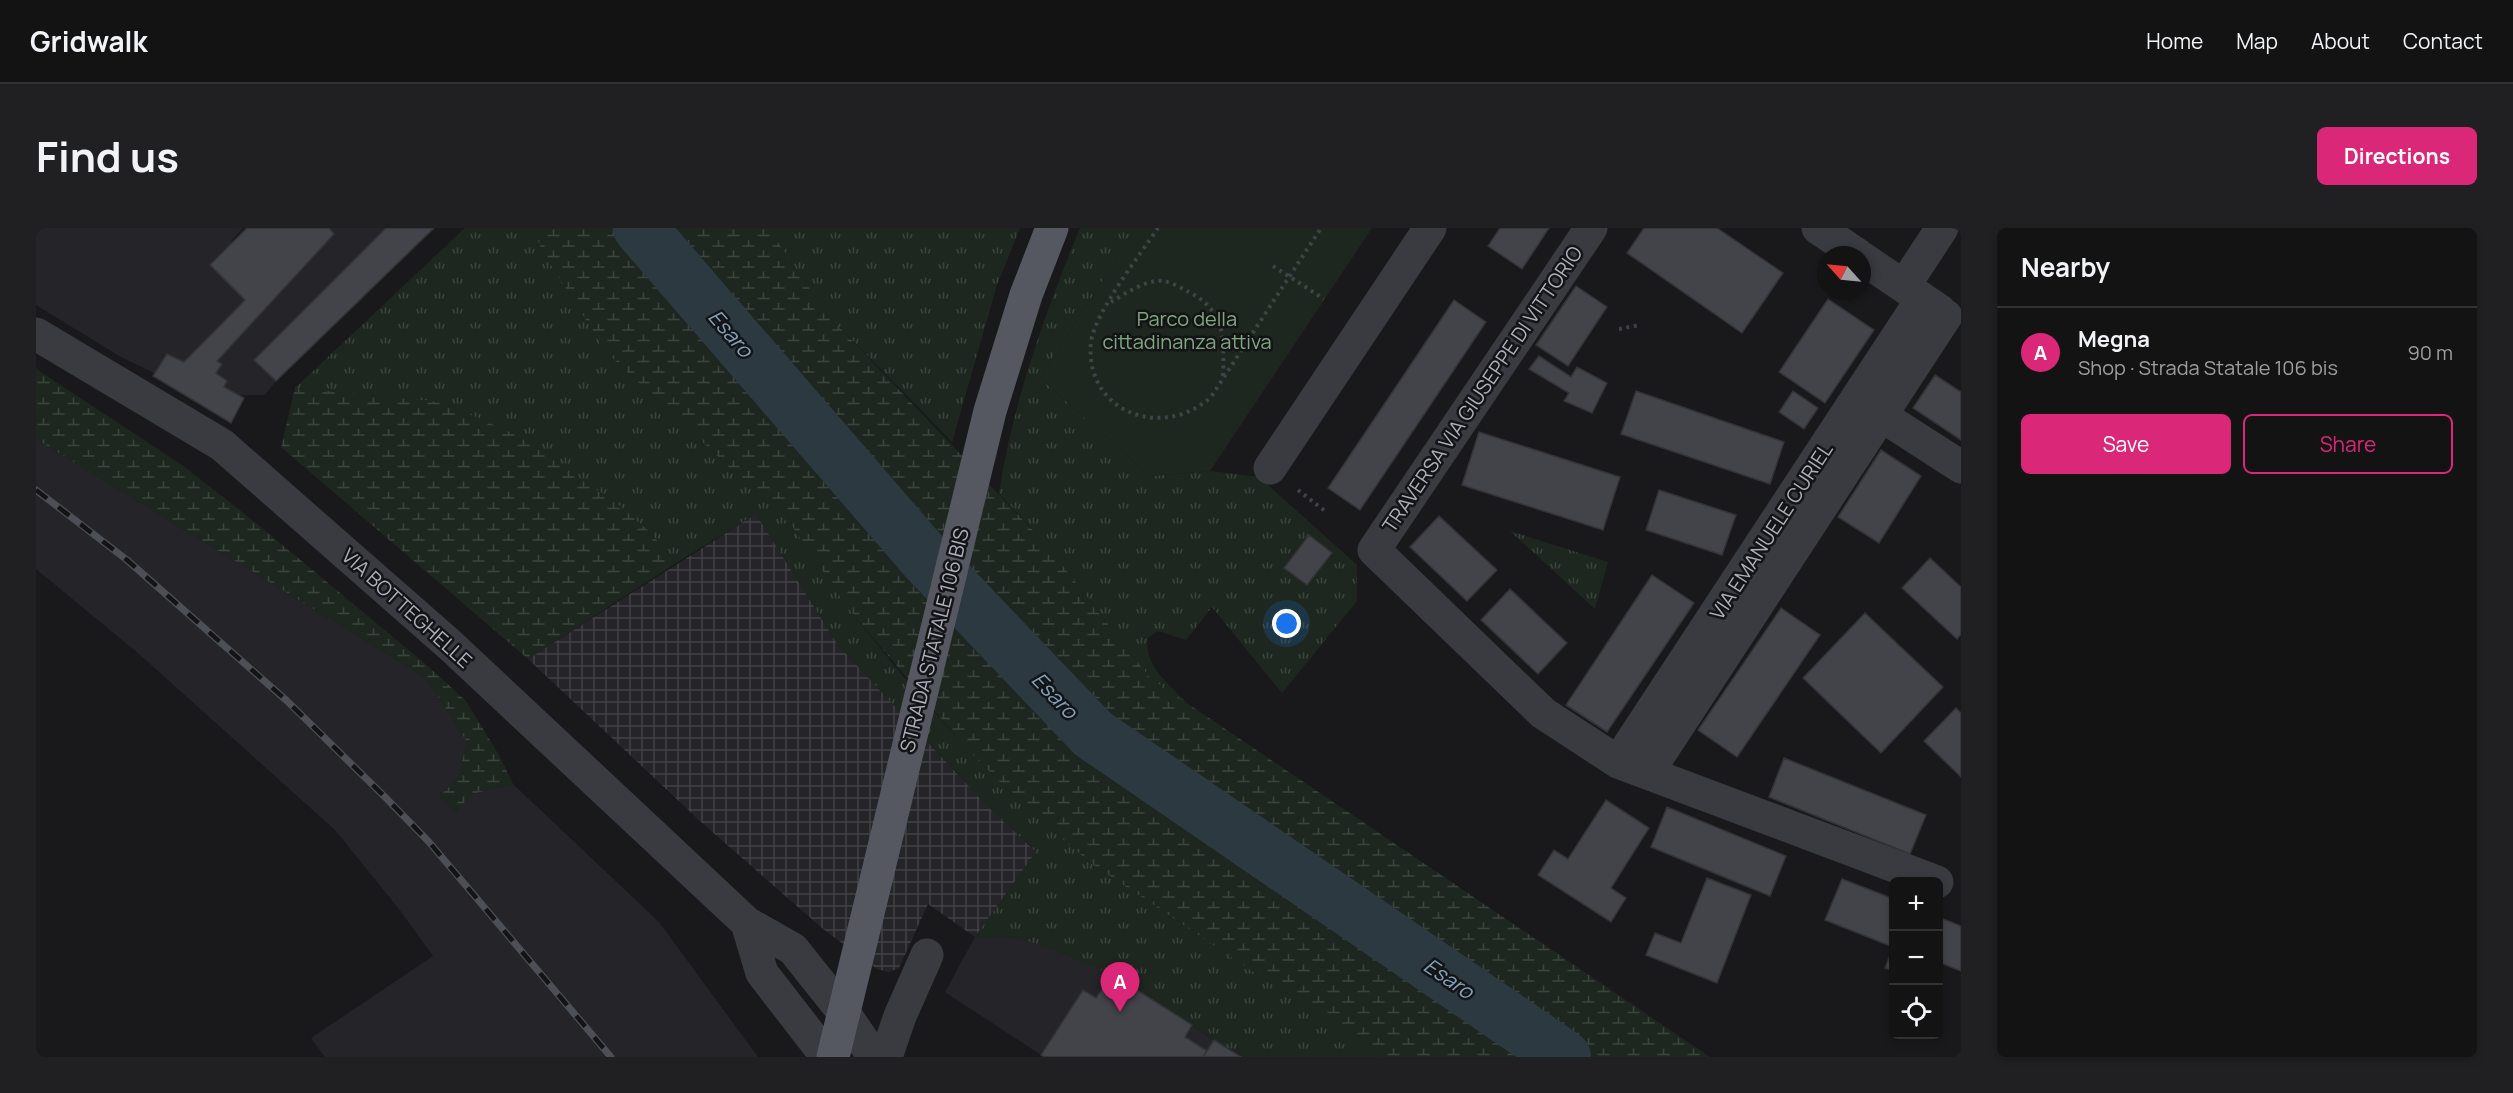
<!DOCTYPE html>
<meta charset="utf-8">
<style>
body{margin:0;font-family:Manrope,sans-serif;background:#202022;color:#f1f3f6}
.controls{position:absolute;right:18px;bottom:18px;display:grid;overflow:hidden;border-radius:9px;box-shadow:0 3px 9px #0003}
.controls button{width:54px;height:54px;display:grid;place-items:center;padding:0;border:0;border-bottom:2px solid #323234;background:#131314;color:#f1f3f6;font:30px sans-serif}
.compass{position:absolute;left:1781px;top:18px;width:54px;height:54px;border-radius:50%;background:#131314;box-shadow:0 3px 9px #0003;rotate:297deg}
.you{position:absolute;left:1251px;top:396px;width:21px;height:21px;margin:-15px;border:4px solid #fff;border-radius:50%;background:#1a73e8;box-shadow:0 0 0 9px #1a73e833}
.badge{display:grid;place-items:center;width:39px;height:39px;border-radius:50%;background:#db2777;color:#fff;font-size:20px;font-weight:700}
.pin{position:absolute;translate:-50% -50px;filter:drop-shadow(0 2px 3px #0008)}
.pin::after{content:'';position:absolute;top:32px;width:21px;height:18px;background:inherit;clip-path:polygon(0 0,100% 0,50% 100%)}
.list{margin:0;padding:0;list-style:none}
h2{display:flex;justify-content:space-between;align-items:center;height:78px;margin:0;padding:0 24px;font-size:26px}
h2 small{font-size:20px;font-weight:400;color:#9d9ea0}
.list li{display:grid;grid-template-columns:39px 1fr auto;gap:18px;align-items:center;box-sizing:border-box;height:90px;padding:0 24px;border-top:2px solid #323234}
.list b{display:block;font-size:22px;white-space:nowrap}
.list p{margin:0;font-size:20px;white-space:nowrap;color:#9d9ea0}
.list em{font-size:20px;font-style:normal;color:#9d9ea0}
.actions{display:flex;gap:12px;padding:18px 24px}
.actions a{flex:1;padding:14px 0;border:2px solid #db2777;border-radius:9px;text-align:center;font-size:21px;color:#db2777}
.actions .main{background:#db2777;color:#fff}
.icon{flex:none;width:33px;height:33px;fill:none;stroke:currentColor;stroke-width:2;stroke-linecap:round;stroke-linejoin:round}
.map{position:relative;flex:none;width:1925px;height:829px;overflow:hidden;border-radius:9px}
header{display:flex;align-items:center;gap:36px;box-sizing:border-box;height:84px;padding:0 30px;background:#131314;border-bottom:2px solid #323234}
header strong{font-size:28px}
nav{display:flex;gap:33px;margin-inline-start:auto;font-size:21px}
.intro{display:flex;align-items:center;justify-content:space-between;box-sizing:border-box;height:144px;padding:0 36px}
h1{margin:0;font-size:42px}
.button{padding:15px 27px;border-radius:9px;background:#db2777;color:#fff;font-size:21px;font-weight:700}
main{display:flex;gap:36px;padding:0 36px}
aside{flex:1;background:#131314;border-radius:9px;box-shadow:0 3px 9px #0003}
.map>svg:first-child{display:block}
.built{fill:#252529}
.industrial{fill:url(#industrial-grid)}
.grass{fill:url(#grass-tufts)}
.wetland{fill:url(#wetland-marsh)}
.park{fill:#1e271f}
.lines{fill:none;stroke-linecap:round;stroke-linejoin:round}
.river{stroke:#2d3941;stroke-width:54}
.building{fill:#434449;stroke:#333338;stroke-width:1.5}
.path{stroke:#3f4248;stroke-width:4;stroke-dasharray:3 4.5;stroke-linecap:butt}
.minor{stroke:#393b41;stroke-width:33}
.rail-casing{stroke:#4c4f56;stroke-width:7}
.rail{stroke:#141417;stroke-width:4.5;stroke-dasharray:14;stroke-linecap:butt}
.major-bridge{stroke:#555860;stroke-width:33}
.labels{text-anchor:middle;dominant-baseline:central;stroke-width:5;stroke-linejoin:round;paint-order:stroke}
.park-label{font-size:20px;fill:#80a880;stroke:#141417}
.street-label{font-size:20px;fill:#aab1bc;stroke:#141417}
.water-label{font-size:21px;font-style:italic;fill:#7fa1b9;stroke:#141417}
</style>
<header>
<strong>Gridwalk</strong>
<nav><a>Home</a><a>Map</a><a>About</a><a>Contact</a></nav>
</header>
<div class="intro"><h1>Find us</h1><a class="button">Directions</a></div>
<main>
<div class="map">
<svg width="1925" height="829" viewBox="0 0 1925 829">
<defs>
<pattern id="industrial-grid" width="8" height="8" patternUnits="userSpaceOnUse" patternTransform="scale(1.5)"><rect width="8" height="8" fill="#252529"/><path d="M0 4h8M4 0v8" fill="none" stroke="#424246"/></pattern>
<pattern id="grass-tufts" width="24" height="20" patternUnits="userSpaceOnUse" patternTransform="scale(1.5)"><rect width="24" height="20" fill="#1e271f"/><path d="M3 7l-1-3M5 7V3M7 7l1-3M15 17l-1-3M17 17v-4M19 17l1-3" fill="none" stroke="#3c443e"/></pattern>
<pattern id="wetland-marsh" width="20" height="14" patternUnits="userSpaceOnUse" patternTransform="scale(1.5)"><rect width="20" height="14" fill="#1e271f"/><path d="M1 5h8M5 5V1M11 12h8M15 12V8" fill="none" stroke="#3c443e"/></pattern>
</defs>
<rect width="100%" height="100%" fill="#19191b"/>
<path class="built" d="M0,0H207L195,13L196,15L211,0H398L240,153L229,167H203L208,170L195,195L117,148L118,145L85,129L0,77Z
M0,211L390,450L431,514L421,552L404,567L419,584L436,566L477,556L623,694L722,829H289L275,810L397,728L363,681L299,602L103,426L0,341Z
M939,709H972L995,714L1049,734L1076,746L1178,812L1167,829H1008L909,764Z"/>
<path class="industrial" d="M720,286L802,417L951,578L1000,624L939,709L892,676L863,740L853,744L841,741L787,701L665,594L492,431Z"/>
<path class="grass" d="M429,0H498L505,21L571,125L756,298L812,380L866,447L929,519L984,574L1053,634L1345,829H1205L1076,746L995,714L972,709H939L1000,624L951,578L802,417L720,286L640,335L615,305L483,208L405,174L259,160Z
M732,0H984L961,57L916,214L791,86Z
M1044,0H1100L1004,150L1114,248L1174,243L1223,249L1321,337V373L1246,465L1176,379L1150,412L1122,403L1112,410C1106,438 1138,460 1155,479L1114,450L1009,315L963,265C977,174 1009,85 1044,0Z
M1474,303L1572,334L1559,381Z"/>
<path class="wetland" d="M498,0H732L791,86L1009,315L1114,450L1674,829H1345L1053,634L984,574L929,519L812,380L756,298L571,125L505,21Z
M0,141L146,237L220,295L393,439L430,473L463,527L477,556L436,566L419,584L404,567L421,552L431,514L390,450L0,211Z
M259,160L405,174L483,208L583,277L615,305L640,335L492,431L245,219Z"/>
<path class="park" d="M1100,0H1336L1174,243L1114,248L1004,150Z"/>
<g class="lines">
<path class="river" d="M604,0L891,332L1057,506L1528,829"/>
</g>
<path class="building" d="M211,0H293L298,6L181,133L186,136L180,145L191,153L188,159L208,170L195,195L117,148L131,126L148,134L209,72L174,37Z
M350,0H398L240,153L218,132Z
M1464,0H1513L1486,41L1452,18Z
M1608,0H1681L1747,45L1706,105L1591,25Z
M1540,58L1571,79L1532,138L1500,117Z
M1792,71L1838,102L1789,175L1743,144Z
M1418,72L1450,94L1324,282L1292,260Z
M1503,128L1535,149L1541,139L1571,155L1556,185L1528,173L1533,165L1493,141Z
M1899,147L1925,164V212L1877,180Z
M1600,163L1748,214L1734,256L1585,206Z
M1757,163L1782,180L1768,201L1743,184Z
M1443,204L1584,249L1567,302L1426,257Z
M1845,222L1885,248L1843,315L1802,289Z
M1623,262L1700,287L1686,327L1610,302Z
M1403,288L1461,342L1431,373L1374,319Z
M1273,307L1296,325L1271,357L1248,340Z
M1894,330L1925,359V406L1921,411L1866,360Z
M1616,347L1658,375L1571,504L1530,477Z
M1474,361L1531,415L1502,446L1445,392Z
M1745,380L1784,407L1701,529L1662,502Z
M1829,385L1907,459L1845,525L1767,450Z
M1920,480L1925,485V549L1888,513Z
M1748,530L1890,587L1874,626L1733,569Z
M1570,572L1613,600L1575,660L1590,670L1575,694L1502,647L1518,622L1532,631Z
M1631,579L1750,628L1734,668L1615,619Z
M1671,650L1715,667L1681,755L1610,727L1619,705L1645,715Z
M1806,651L1858,671V743L1849,740L1857,719L1789,692Z
M1902,689L1925,698V743L1902,734Z
M1076,746L1156,797L1149,809L1171,823L1167,829H1008L1005,827L1047,762L1060,770Z
M1178,812L1205,829H1167Z"/>
<g class="lines">
<path class="path" d="M1122,0C1104,27 1059,84 1055,114C1048,184 1126,213 1175,169L1285,0
M1237,38L1288,71
M1075,74C1089,66 1110,51 1127,53C1135,54 1145,60 1153,64C1191,84 1188,112 1187,149
M1583,101L1604,97
M1262,262L1289,283"/>
<path class="minor" d="M1555,0L1338,322L1507,485L1582,534L1901,654
M1782,0L1822,27
M1826,30L1904,83
M1868,58L1906,0
M0,106L186,217L414,417L711,695L757,721L808,785L838,829
M1846,188L1925,239
M1234,240L1394,0
M1582,534L1886,71
M1612,544L1910,88
M711,695L726,745L791,829
M850,829L864,788L891,727"/>
<g class="rail-casing">
<path id="rail" d="M0,262L91,332L250,472L350,570L393,614L575,829"/>
</g>
<use href="#rail" class="rail"/>
<path class="major-bridge" d="M797,829L954,183L990,67L1016,0"/>
</g>
<g class="labels">
<g class="park-label">
<text x="1151" y="90">Parco della<tspan x="1151" dy="23">cittadinanza attiva</tspan></text>
</g>
<g class="street-label">
<text transform="translate(1446 161) rotate(-56)">TRAVERSA VIA GIUSEPPE DI VITTORIO</text>
<text transform="translate(1735 303) rotate(-57)">VIA EMANUELE CURIEL</text>
<text transform="translate(371 380) rotate(42)">VIA BOTTEGHELLE</text>
<text transform="translate(898 412) rotate(-76)">STRADA STATALE 106 BIS</text>
</g>
<g class="water-label">
<text transform="translate(695 105) rotate(49)">Esaro</text>
<text transform="translate(1019 467) rotate(46)">Esaro</text>
<text transform="translate(1413 750) rotate(34)">Esaro</text>
</g>
</g>
</svg>
<div class="controls">
<button>+</button>
<button>−</button>
<button><svg class="icon" aria-label="locate" viewBox="0 0 24 24"><circle cx="12" cy="12" r="6"/><path d="M12 2v4M12 18v4M2 12h4M18 12h4"/></svg></button>
</div>
<svg class="compass" viewBox="-18 -18 36 36"><path d="M0-13l5 13h-10z" fill="#e53935"/><path d="M0 13l5-13h-10z" fill="#9d9ea0"/></svg>
<div class="you"></div>
<div class="pin badge" style="left:1084px;top:784px">A</div>
</div>
<aside>
<h2>Nearby<small></small></h2>
<ul class="list">
<li><span class="badge">A</span><div><b>Megna</b><p>Shop · Strada Statale 106 bis</p></div><em>90 m</em></li>
</ul>
<div class="actions"><a class="main">Save</a><a>Share</a></div>
</aside>
</main>
